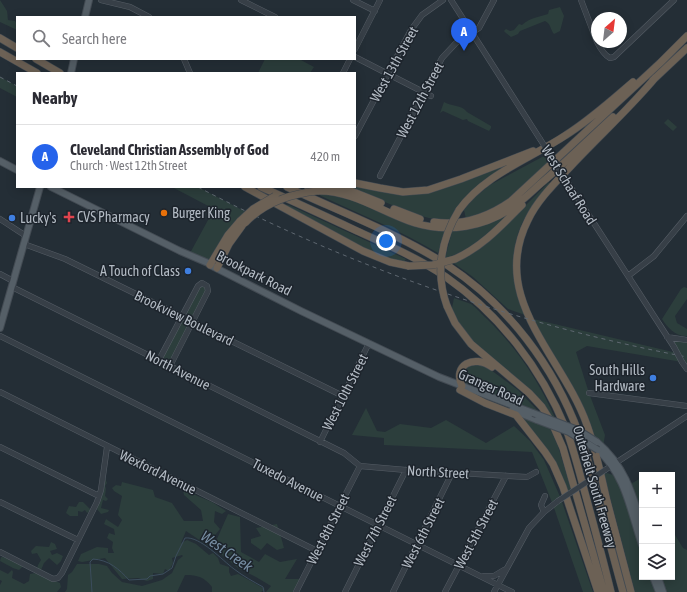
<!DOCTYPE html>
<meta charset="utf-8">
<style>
body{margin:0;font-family:"Asap Condensed",sans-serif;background:#f7f7f7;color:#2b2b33}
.controls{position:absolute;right:12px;bottom:12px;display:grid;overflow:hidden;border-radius:0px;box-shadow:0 2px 10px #0003}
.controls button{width:36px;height:36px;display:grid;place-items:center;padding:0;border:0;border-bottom:1px solid #e1e1e2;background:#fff;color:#2b2b33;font:20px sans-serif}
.compass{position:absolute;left:591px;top:12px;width:36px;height:36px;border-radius:50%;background:#fff;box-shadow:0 2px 10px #0003;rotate:28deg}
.you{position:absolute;left:386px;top:241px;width:14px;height:14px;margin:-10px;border:3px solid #fff;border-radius:50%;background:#1a73e8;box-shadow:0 0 0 6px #1a73e833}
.badge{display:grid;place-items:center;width:26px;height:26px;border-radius:50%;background:#2563eb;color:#fff;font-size:13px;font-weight:700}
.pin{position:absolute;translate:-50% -33px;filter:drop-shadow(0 1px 2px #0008)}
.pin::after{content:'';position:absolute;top:21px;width:14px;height:12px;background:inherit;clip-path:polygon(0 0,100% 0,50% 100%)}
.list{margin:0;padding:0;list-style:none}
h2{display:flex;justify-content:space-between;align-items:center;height:52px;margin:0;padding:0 16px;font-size:17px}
h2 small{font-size:13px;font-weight:400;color:#7c7c81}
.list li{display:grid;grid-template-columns:26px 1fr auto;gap:12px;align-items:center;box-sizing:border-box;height:64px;padding:0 16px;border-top:1px solid #e1e1e2}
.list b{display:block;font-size:15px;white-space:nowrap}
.list p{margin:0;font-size:13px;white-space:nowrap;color:#7c7c81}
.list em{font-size:13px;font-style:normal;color:#7c7c81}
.icon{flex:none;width:22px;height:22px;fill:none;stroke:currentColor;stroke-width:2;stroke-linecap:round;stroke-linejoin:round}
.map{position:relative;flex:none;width:687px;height:592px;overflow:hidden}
.search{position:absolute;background:#fff;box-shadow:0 2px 10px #0003;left:16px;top:16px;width:340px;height:44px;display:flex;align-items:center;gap:10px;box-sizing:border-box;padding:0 14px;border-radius:0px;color:#7c7c81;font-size:15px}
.panel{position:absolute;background:#fff;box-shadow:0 2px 10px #0003;left:16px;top:72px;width:340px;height:116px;border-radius:0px}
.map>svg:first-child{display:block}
.green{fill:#2c3e3c}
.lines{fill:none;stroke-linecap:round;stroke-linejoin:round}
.stream{stroke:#3c4d5d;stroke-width:1}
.minor-casing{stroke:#555d65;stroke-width:6}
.major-casing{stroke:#434b53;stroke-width:8}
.highway-casing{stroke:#424a52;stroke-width:8}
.minor{stroke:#373f47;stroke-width:5}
.major{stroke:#555f67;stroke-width:6}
.highway{stroke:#6c6155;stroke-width:7}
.rail{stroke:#5e6770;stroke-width:1;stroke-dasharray:4 4;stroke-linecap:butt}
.minor-bridge-casing{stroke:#555d65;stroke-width:6;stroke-linecap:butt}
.major-bridge-casing{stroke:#434b53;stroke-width:8;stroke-linecap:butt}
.highway-bridge-casing{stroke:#424a52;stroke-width:8;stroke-linecap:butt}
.minor-bridge{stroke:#373f47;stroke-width:5}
.major-bridge{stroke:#555f67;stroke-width:6}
.highway-bridge{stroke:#6c6155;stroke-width:7}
.food-dot{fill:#e8710a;stroke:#1d242c;stroke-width:1.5}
.health-dot{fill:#e0444e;stroke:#1d242c;stroke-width:1.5}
.shop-dot{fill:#3f7fe0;stroke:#1d242c;stroke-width:1.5}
.labels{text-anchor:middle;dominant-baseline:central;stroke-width:3;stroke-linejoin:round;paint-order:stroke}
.street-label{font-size:14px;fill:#b2bac3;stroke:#1d242c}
.poi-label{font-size:14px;fill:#b2bac3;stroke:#1d242c;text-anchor:start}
.water-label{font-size:15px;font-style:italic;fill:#778ea3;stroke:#1d242c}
</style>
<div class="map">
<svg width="687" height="592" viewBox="0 0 687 592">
<rect width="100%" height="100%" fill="#242e36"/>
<path class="green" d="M0,0L7,11L8,20L15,21L17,24V30L0,22Z
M560,7L564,16L560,31L554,34C550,29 551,24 545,21L520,31L518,34L511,37L506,33L504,31L506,29L510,31L514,30L519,24L522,25C529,18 539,17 548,14L549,10Z
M265,59H299L314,67L310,73H258Z
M0,77L17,86V97L0,88Z
M444,102C452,107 461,104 467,112L491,126V128L489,131L468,121L467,119L463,120L443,111L440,113Z
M668,119L677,127L673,131L664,123Z
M544,156L549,163L509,199L486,212L466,219L464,210L473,199L490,185Z
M521,158L506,167L449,221C421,219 399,208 373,197C364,193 354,190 344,187H355V185L420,193Z
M549,182L550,184C542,194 533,205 526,216C507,248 513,283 525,315L508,309L473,277L452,262L502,229Z
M172,187H198L248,213L210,265L189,255L214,209Z
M319,194L343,197L445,230L438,253C401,231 360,214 321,196Z
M283,204L289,205L406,259L404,262L377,255Z
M511,211L512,213L474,246L445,259L452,231Z
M201,285L207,288L193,317L185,313Z
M684,287L687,288V299L675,316L677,323L687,329V336C676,337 667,327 662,319L681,289Z
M454,298C459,300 466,302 471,304C477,308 482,315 487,319C516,347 539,381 555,418L550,417L478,347L467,334L456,318L452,308Z
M529,318L677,353L667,337L687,340V369L682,362L587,346L576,352L589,393L605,435L603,447L594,440Z
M183,319L189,323L183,320L189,325L170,361L162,357L181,321Z
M469,364L484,365L518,390L539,412L467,385C461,377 462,371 469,364Z
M497,407L550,428L558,446L571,489L567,492C551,448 537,430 497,409Z
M366,408L377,431L385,432L400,424L431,428L446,420L486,443L514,426L530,441L544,460L561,499L593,592H583L553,505L532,452L384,445V438L352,435Z
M607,473L613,475L622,490L642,553V577H650L656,592H635L604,474Z
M105,478L107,483L105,486L106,489L105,496L108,499L106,501L103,500L101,508L109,510L108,512L101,514L97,509Z
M641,478L642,479V525L629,485Z
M122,482L153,490L155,497L172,503L184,521H203L201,510L184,495L183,490L212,502L226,511L222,514L215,511L214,522L220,529L207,545L186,531L181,543L187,540L196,544L209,555L213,553L218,558L220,564L229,567V572L231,576L238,574L265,589L261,592H212V587C204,577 198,575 185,575L177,592H65L67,589L68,575L72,572L77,564H99L107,566L112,573L122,582L142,586L162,580L172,573L178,560L183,556L182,555L172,558L173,563L169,571L165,569L163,574L153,573V579L147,581L138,578L122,579L105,558L82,562L78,561L81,554L97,547L108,548V553H114L112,548L113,542L107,538L109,533L115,535L114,529L104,524L106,519L118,527L122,520L118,515L122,496L114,491L112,488L116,485L121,486Z
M79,502H83L90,509V511L87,513L85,510L82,512L78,511V516H70L66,513L69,506L76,507Z
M228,514L240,517L241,552L259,562L265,554L280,562L297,559L285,579H300L293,592H266L271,586L256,577L238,568L211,546L217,539Z
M277,524L281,537L284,548L277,550L267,543L261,550L251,543V539L261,536L256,528Z
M672,530L683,548L687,550V592H663L658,577H672Z
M51,542L55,544L57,549L50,551L52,555L57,553L63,556L61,561L57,565L49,558L44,563L41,570L37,569L38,565L41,560L37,553L32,554L31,551L36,546L49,547Z
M1,557L14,558L23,566L19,570L13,568L0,561Z
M0,570L8,574L12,570L13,572L12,578L24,584L29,581L30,574L35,573L60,583L61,587L57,592H0V585L2,581L0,580Z"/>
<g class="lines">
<path class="stream" d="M92,592L90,562L93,559C109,560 119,569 129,580L147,579L150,576L163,574L172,568L176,556L185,538C200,536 222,560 234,569C243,576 254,582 263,587L264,592"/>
<g class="minor-casing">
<path id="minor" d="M101,0L130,7L149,17
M241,0L275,17
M353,0L375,11
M451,0L540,139
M581,0L597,42
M597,42C600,48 604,55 610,58L614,57L674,0
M355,49L380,0
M355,57L431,96
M184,59L190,73
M343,73L350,59
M355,136L411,30L422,15L443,0
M380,176L442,58L456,43L479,28L494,0
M566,180L674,347
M0,219L26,236
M24,244L65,259L343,396
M0,274L13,281
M628,276L654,256L687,216
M12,287L344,453L360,466L406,470L527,477L536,472
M0,336L512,592
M667,337L687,340
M159,360L198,286L202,283L207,286L208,291L170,366
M682,362L687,369
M0,392L317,551
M589,393L687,406
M320,442L369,343
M0,447L99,496
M605,470L687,416
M0,502L78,540
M544,512L541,505L545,496
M0,552L53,579L58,578L62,573L97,502L101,490L107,447
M484,576H494L504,570
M296,592L360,466
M345,592L406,470
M393,592L452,473
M445,592L506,476
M494,592L529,528L544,512L558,501"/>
</g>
<g class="major-casing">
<path id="major" d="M85,17L89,0
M71,73L74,59
M0,161L17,170
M51,187L180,251L208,263L210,265L301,311L439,377L533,413
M0,328L40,187
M512,410L537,420
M597,442C624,465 632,492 642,525
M598,450C626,476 630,510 642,545
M653,577L659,592
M658,577L663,592"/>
</g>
<g class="highway-casing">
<path id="highway" d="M0,38L17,48
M0,52L37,73
M36,59L60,73
M653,80L687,48
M355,183L380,188L403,192L428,190L461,179L533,151
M245,187L363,251L390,262L409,266
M261,187C293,201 325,216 357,231C388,245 418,258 446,277C500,315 541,368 566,429C574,450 579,471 585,493C594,526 603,559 611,592
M287,187C341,212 397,233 447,265C508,305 554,366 579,434C587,454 592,475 597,495C606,528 614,560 623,592
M308,187H310
M328,187L351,191L381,203
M317,191C353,190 381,212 415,223C448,233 485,227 513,207C525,199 535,188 546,179C569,159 590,138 613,117
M394,209L420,219
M459,210C485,174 530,159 566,135C590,120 612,100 633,82
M434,222C462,226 488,217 511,201L660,63L687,36
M455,259C482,247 501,226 522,205
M210,265L228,235L240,221
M217,268L229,244L242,226
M447,306L455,323L471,344L529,393L542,407L552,423L563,448L604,592
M462,386C452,365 474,354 492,367
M460,390L485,403L516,415L545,452L553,464L563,487L598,592
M631,592C623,562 615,532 607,501C601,476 596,450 587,425C563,356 488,299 528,220C538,199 556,182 571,166C599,136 629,109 655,78"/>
</g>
<use href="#minor" class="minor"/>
<use href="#major" class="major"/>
<use href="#highway" class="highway"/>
<path class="rail" d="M0,77L17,86
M198,187C352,268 516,324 687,357"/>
<g class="minor-bridge-casing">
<path id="minor-bridge" d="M540,139L566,180
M674,347L682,362
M558,501L605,470"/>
</g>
<g class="major-bridge-casing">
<path id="major-bridge" d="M533,413L578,430L597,442
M537,420L569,432L598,450"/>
</g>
<g class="highway-bridge-casing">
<path id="highway-bridge" d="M240,221L253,209L275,196
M245,223C264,203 289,194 317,191
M409,266L433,265L455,259
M447,306C435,273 441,239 459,210"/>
</g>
<use href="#minor-bridge" class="minor-bridge"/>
<use href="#major-bridge" class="major-bridge"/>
<use href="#highway-bridge" class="highway-bridge"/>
</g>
<circle class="food-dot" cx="164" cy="213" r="4"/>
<path class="health-dot" d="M67 211h4v4h4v4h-4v4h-4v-4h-4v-4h4z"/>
<g class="shop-dot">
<circle cx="12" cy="218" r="4"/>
<circle cx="188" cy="271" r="4"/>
<circle cx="653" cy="378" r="4"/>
</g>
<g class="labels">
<g class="street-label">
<text transform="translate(394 64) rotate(-61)">West 13th Street</text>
<text transform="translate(420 100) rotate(-62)">West 12th Street</text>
<text transform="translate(569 185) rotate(58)">West Schaaf Road</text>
<text transform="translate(254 273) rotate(27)">Brookpark Road</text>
<text transform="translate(184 318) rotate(26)">Brookview Boulevard</text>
<text transform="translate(178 370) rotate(27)">North Avenue</text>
<text transform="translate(491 387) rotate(24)">Granger Road</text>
<text transform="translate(345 392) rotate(-63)">West 10th Street</text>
<text transform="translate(158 472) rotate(26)">Wexford Avenue</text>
<text transform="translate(438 472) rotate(3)">North Street</text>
<text transform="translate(288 480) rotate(27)">Tuxedo Avenue</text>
<text transform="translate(595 487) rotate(74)">Outerbelt South Freeway</text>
<text transform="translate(328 529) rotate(-63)">West 8th Street</text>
<text transform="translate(375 531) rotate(-63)">West 7th Street</text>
<text transform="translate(423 533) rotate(-63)">West 6th Street</text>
<text transform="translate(476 534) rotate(-62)">West 5th Street</text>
</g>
<g class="poi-label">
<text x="172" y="213">Burger King</text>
<text x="77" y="217">CVS Pharmacy</text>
<text x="20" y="218">Lucky's</text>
<text x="180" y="271" text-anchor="end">A Touch of Class</text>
<text x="645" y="370" text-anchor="end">South Hills<tspan x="645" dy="16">Hardware</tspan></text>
</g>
<g class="water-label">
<text transform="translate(227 551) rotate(35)">West Creek</text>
</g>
</g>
</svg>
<div class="controls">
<button>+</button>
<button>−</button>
<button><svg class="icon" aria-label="layers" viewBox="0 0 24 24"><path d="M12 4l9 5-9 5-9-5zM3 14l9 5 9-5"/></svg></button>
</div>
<svg class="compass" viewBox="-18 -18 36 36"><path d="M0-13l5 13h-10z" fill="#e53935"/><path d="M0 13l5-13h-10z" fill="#7c7c81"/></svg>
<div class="you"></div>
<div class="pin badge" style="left:464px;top:51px">A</div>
<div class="search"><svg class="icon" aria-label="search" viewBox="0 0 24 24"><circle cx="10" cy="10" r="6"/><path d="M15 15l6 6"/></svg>Search here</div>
<section class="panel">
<h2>Nearby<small></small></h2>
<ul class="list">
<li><span class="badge">A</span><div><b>Cleveland Christian Assembly of God</b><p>Church · West 12th Street</p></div><em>420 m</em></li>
</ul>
</section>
</div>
